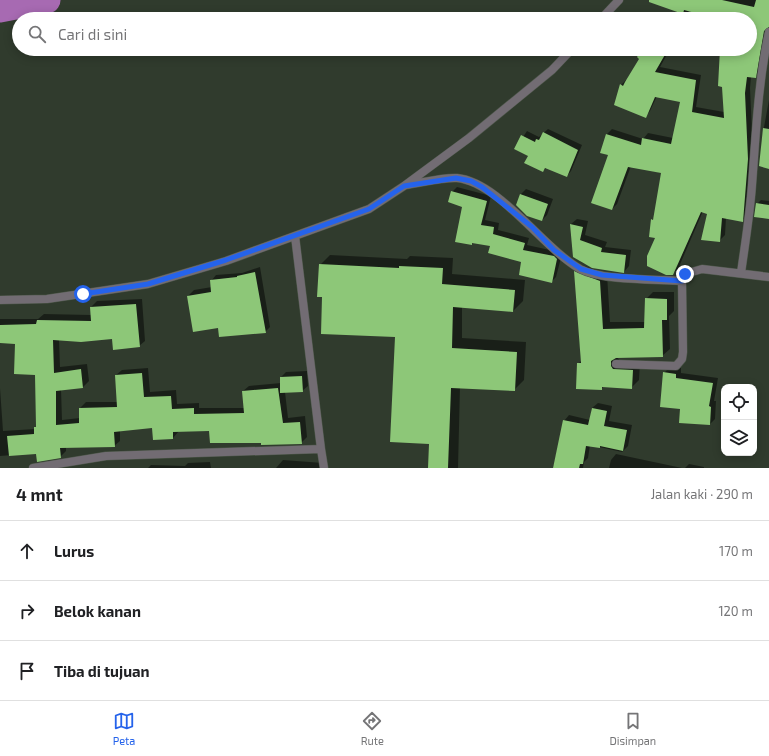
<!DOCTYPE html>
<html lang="id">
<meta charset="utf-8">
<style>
body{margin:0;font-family:"Exo 2",sans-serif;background:#f2f2f2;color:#202124}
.controls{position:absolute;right:12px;bottom:12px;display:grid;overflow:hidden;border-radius:8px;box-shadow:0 2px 10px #0003}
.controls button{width:36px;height:36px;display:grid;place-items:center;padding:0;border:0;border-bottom:1px solid #e0e0e0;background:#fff;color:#202124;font:20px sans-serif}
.stop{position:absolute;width:12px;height:12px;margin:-9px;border:3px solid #2563eb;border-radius:50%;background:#fff}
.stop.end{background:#2563eb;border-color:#fff;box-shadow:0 1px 4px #0008}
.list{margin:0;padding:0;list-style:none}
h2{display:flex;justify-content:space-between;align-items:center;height:52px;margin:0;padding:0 16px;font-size:17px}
h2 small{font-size:13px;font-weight:400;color:#757577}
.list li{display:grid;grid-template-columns:26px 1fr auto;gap:12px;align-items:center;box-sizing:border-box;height:60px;padding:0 16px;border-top:1px solid #e0e0e0}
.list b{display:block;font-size:15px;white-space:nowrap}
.list em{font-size:13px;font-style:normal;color:#757577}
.icon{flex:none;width:22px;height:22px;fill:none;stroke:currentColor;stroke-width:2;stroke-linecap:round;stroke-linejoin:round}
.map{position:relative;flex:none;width:769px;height:468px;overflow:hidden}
.search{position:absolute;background:#fff;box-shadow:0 2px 10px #0003;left:12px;right:12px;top:12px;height:44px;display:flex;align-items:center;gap:10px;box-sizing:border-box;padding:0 14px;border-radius:22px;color:#757577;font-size:15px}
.sheet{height:232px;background:#fff}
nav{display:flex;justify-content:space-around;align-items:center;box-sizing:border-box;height:56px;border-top:1px solid #e0e0e0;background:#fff;font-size:11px;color:#757577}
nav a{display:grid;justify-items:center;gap:2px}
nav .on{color:#2563eb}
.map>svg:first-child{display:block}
.shadow{fill:#0007}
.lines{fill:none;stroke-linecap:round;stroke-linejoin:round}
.river{stroke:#a76ab2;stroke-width:27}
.building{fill:#8dc778}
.street-casing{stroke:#4d574a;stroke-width:9}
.street{stroke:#726c73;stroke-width:8}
.route{stroke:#2563eb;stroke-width:5}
</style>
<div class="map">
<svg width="769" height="468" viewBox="0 0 769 468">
<rect width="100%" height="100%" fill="#303b2d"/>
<path class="shadow" d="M669,0H769V26L760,72L755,77H751L750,88L753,153L747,215L742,221L726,218L725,235L719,241L708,213L703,211L678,269L672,274L652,220L655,217L662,173L631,166L617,204L612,209L610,154L601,152L607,134L612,129L643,139L648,133L673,138L681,101L657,96L650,111L645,117L621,85L626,80L627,81L641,58L643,49H670L660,67L701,75L696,107L724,112L721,49H750V19H722L723,15L710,13L709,19H695L696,1L687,14L667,7Z
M769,100V168L760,165L762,138Z
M548,129L582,145L571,171L567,176L547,167L543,171L529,156L515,149L527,131L539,137Z
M457,187L491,196L485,220L499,223L498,230L529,238L527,245L559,252L562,254L556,277L551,282L522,261L491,245L474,242L471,244L463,206L452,192Z
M526,189L553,199L547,215L542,220L517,205L521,194Z
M761,200L769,201V218L757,204Z
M577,219L588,221L585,235L607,242L605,247L631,250L629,266L624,272L603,269L583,263L574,257L571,224Z
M330,255L407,259L410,256L453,258L452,274L525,280L523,301L513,311L462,306V338L526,342L524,380L514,390L460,387L458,468H429L430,443L396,336L323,296L320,265Z
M582,265L607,274L610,322H645L646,299L653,292H674V311L669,316L670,349L662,356L617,357L621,362L640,363L639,380L631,388L604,386L601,389L578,364L581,361L575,272Z
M260,267L270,327L265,332L219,326L188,296L194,290L212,287L211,281L216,275L242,273Z
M142,299L145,341L139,346L113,338L59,339L60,367L87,364L89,381L83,387L61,389L62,420L80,418V408L86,402H118L116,375L122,370L148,368L150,392L176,390L177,404L199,403V408H244L243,391L249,386L281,383V377L286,372L307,371L308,386L302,391L285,392L288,418L305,416L307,437L301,443L262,442L210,430L179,431L173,438L154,439L153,427L120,431V441L114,446L66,447V451L60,457L37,453L0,456V388L3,431L35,429L37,426L36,374L16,343L0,342V319H38L44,314L91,315V307L97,301Z
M670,367L681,368V373L718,378L714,401H716L715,419L710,424L681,408L664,373Z
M598,403L612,406L609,421L632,425L628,446L622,452L590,445L588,458L584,462L583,468H553L564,421L569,415L590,420L592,408Z
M616,454L682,468H609L611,460Z
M283,460L323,463V468H276Z
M210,462L211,468H148L151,465L185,466L188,463Z
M689,464L704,467V468H685Z"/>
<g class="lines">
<path class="river" d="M0,9L47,0"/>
</g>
<path class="building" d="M649,0H722L754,7L756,0H769V27L764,31L756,78L747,77L745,93L748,159L743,222L722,218L720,242L701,240L707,214L701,212L673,275H666L647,266V256L655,238L649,237L651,219L653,220L661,173L628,167L612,210L591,203L608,155L600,153L606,134L641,145L642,138L671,144L680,102L655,97L646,118L614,105L620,84L623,86L625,82L639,59L637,57L642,49H658L666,53L655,72L696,80L692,112L724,118L722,87L718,86L720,49H750V19H721L722,16L706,14V16L684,10L683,14L649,2Z
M763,128L769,129V169L759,166Z
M543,132L578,150L567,177L545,168L543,172L524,163L528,156L514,149L521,135L535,142L536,139L539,140Z
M451,191L487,201L481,225L494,227L493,234L525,243L523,250L554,256L557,259L552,283L519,275L521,262L488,253L490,246L472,243V245L455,242L462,207L448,202Z
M520,194L548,204L542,221L527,216L516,205Z
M756,203L769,205V219L754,217Z
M570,224L583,227L580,240L602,248L601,252L626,255L624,273L592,268L573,257Z
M319,264L399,268V266L443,268L442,284L515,290L513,312L453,307L452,348L517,352L515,391L451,388L448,468H428L429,444L390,442L395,337L321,334L322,297H317Z
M574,271L600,281L603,329L644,328L645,298L667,299V320H662L663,357L616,358L611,361V366L613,369L633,370L632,389L602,387V390L576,389L577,363H581Z
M255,272L266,333L219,337L218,328L193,332L187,296L211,292L210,280L237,277V276Z
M136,304L140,347L113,350L112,339L81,342L53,340L54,373L81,369L83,388L56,391V425L79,423V408L117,407L115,375L142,373L144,397L171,396L172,409L194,408V414L244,413L242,391L278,388L283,423L300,422L302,444L261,445V443H210L209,431L173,432V439L153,440L152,428L114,432L115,447L60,448L61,458L37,462L36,454L9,456L7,436L34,434V427H36L35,375L14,374L15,344L0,343V325L36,324L37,320L91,321L90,307Z
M663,372L676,374V378L713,383L709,406L711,407L710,425L679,423L680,409L660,407Z
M302,376L303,392L280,393V377Z
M592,408L607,411L604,426L627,430L623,451L600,446V448L586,446L583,464H580L579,468H553L563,420L588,425Z"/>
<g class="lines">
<g class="street-casing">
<path id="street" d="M601,19L619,0
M406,185C421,183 443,177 457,178C499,182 543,248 580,269C603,281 655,279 682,281
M295,236L321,449
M741,273C745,244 750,214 752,185C756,133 758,82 769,32
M0,300L47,299L148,284L226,261L369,209L404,186L469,138L552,70L572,49
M616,364L676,366L682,359L683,352L682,281L685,274L702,269L769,277
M33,468L106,456L321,449L324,468"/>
</g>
<use href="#street" class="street"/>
</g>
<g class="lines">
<path class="route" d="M83,294L148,284L226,260L369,209L404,186L456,178L471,181L482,187L532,227L554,250L581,269L602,275L682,281L685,274"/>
</g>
</svg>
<div class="controls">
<button><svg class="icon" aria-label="locate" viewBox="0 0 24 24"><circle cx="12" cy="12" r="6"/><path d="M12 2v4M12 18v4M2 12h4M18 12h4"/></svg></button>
<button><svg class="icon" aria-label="layers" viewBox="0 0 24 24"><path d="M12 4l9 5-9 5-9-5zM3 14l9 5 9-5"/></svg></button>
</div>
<div class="stop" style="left:83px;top:294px"></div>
<div class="stop end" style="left:685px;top:274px"></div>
<div class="search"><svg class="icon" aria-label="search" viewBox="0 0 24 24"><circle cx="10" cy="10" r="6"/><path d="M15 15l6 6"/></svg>Cari di sini</div>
</div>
<section class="sheet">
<h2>4 mnt<small>Jalan kaki · 290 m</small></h2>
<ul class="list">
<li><svg class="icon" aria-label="ahead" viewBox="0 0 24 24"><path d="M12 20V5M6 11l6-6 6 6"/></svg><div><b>Lurus</b></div><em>170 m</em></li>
<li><svg class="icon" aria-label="right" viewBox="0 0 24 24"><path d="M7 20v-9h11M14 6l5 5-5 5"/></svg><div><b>Belok kanan</b></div><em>120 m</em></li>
<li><svg class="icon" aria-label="arrive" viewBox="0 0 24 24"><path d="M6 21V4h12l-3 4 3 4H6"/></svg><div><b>Tiba di tujuan</b></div></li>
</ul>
</section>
<nav>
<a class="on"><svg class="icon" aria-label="map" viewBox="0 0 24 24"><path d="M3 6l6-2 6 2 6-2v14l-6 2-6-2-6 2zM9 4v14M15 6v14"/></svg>Peta</a>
<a><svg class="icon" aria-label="directions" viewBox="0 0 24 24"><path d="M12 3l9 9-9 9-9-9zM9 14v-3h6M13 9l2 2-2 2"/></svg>Rute</a>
<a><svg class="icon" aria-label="saved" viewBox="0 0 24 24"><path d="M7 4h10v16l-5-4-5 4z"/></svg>Disimpan</a>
</nav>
